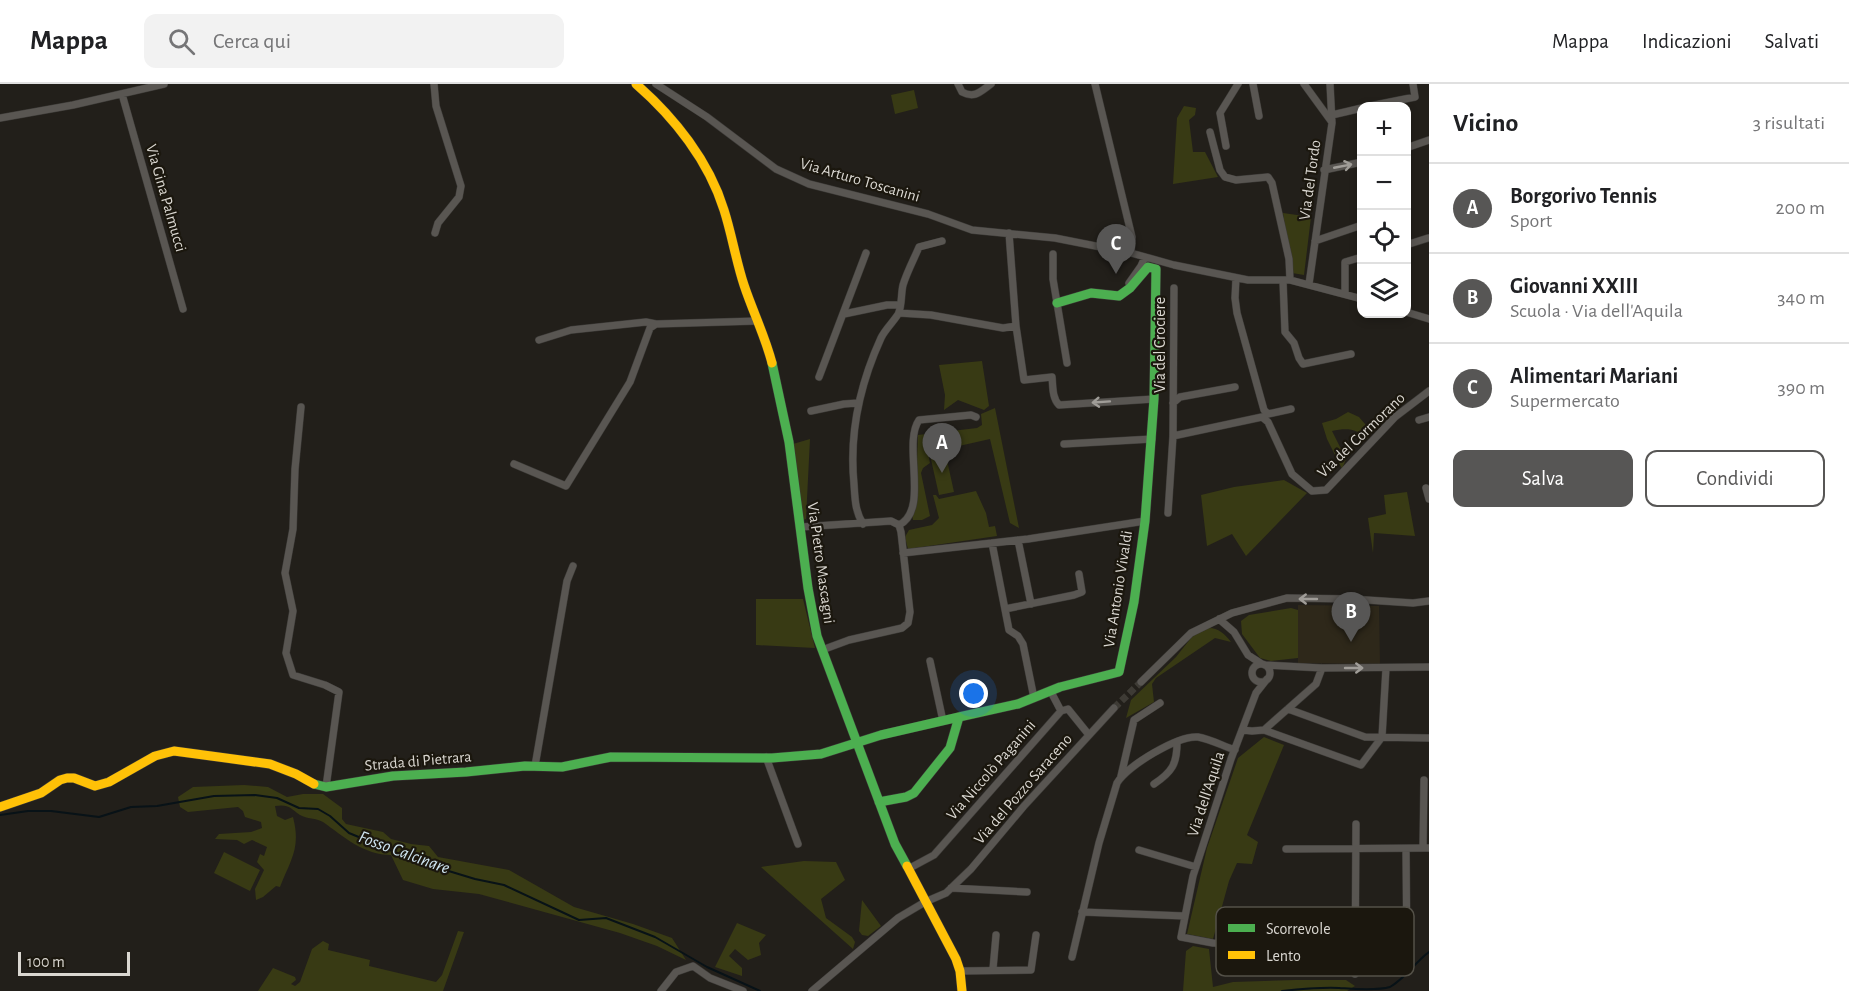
<!DOCTYPE html>
<html lang="it">
<meta charset="utf-8">
<style>
body{margin:0;font-family:"Alegreya Sans",sans-serif;background:#f2f2f2;color:#202124}
.controls{position:absolute;right:18px;top:18px;display:grid;overflow:hidden;border-radius:12px;box-shadow:0 3px 9px #0003}
.controls button{width:54px;height:54px;display:grid;place-items:center;padding:0;border:0;border-bottom:2px solid #e0e0e0;background:#fff;color:#202124;font:30px sans-serif}
.scale{position:absolute;left:18px;bottom:15px;width:112px;box-sizing:border-box;padding-left:6px;border:3px solid #dad7d1;border-top:0;font-size:16px;line-height:21px;white-space:nowrap;color:#dad7d1;-webkit-text-stroke:4px #1b170e;paint-order:stroke}
.you{position:absolute;left:974px;top:610px;width:21px;height:21px;margin:-15px;border:4px solid #fff;border-radius:50%;background:#1a73e8;box-shadow:0 0 0 9px #1a73e833}
.badge{display:grid;place-items:center;width:39px;height:39px;border-radius:50%;background:#575655;color:#fff;font-size:20px;font-weight:700}
.pin{position:absolute;translate:-50% -50px;filter:drop-shadow(0 2px 3px #0008)}
.pin::after{content:'';position:absolute;top:32px;width:21px;height:18px;background:inherit;clip-path:polygon(0 0,100% 0,50% 100%)}
.list{margin:0;padding:0;list-style:none}
h2{display:flex;justify-content:space-between;align-items:center;height:78px;margin:0;padding:0 24px;font-size:26px}
h2 small{font-size:20px;font-weight:400;color:#757577}
.list li{display:grid;grid-template-columns:39px 1fr auto;gap:18px;align-items:center;box-sizing:border-box;height:90px;padding:0 24px;border-top:2px solid #e0e0e0}
.list b{display:block;font-size:22px;white-space:nowrap}
.list p{margin:0;font-size:20px;white-space:nowrap;color:#757577}
.list em{font-size:20px;font-style:normal;color:#757577}
.actions{display:flex;gap:12px;padding:18px 24px}
.actions a{flex:1;padding:14px 0;border:2px solid #575655;border-radius:12px;text-align:center;font-size:21px;color:#575655}
.actions .main{background:#575655;color:#fff}
.icon{flex:none;width:33px;height:33px;fill:none;stroke:currentColor;stroke-width:2;stroke-linecap:round;stroke-linejoin:round}
.map{position:relative;flex:none;width:1429px;height:907px;overflow:hidden}
header{display:flex;align-items:center;gap:36px;box-sizing:border-box;height:84px;padding:0 30px;background:#fff;border-bottom:2px solid #e0e0e0}
header strong{font-size:28px}
nav{display:flex;gap:33px;margin-inline-start:auto;font-size:21px}
.search{width:420px;height:54px;background:#f2f2f2;display:flex;align-items:center;gap:15px;box-sizing:border-box;padding:0 21px;border-radius:12px;color:#757577;font-size:22px}
main{display:flex}
aside{flex:1;background:#fff}
.map>svg:first-child{display:block}
.built{fill:#2e281a}
.green{fill:#383a14}
.lines{fill:none;stroke-linecap:round;stroke-linejoin:round}
.stream{stroke:#081217;stroke-width:2}
.street-tunnel{stroke:#3e3b35;stroke-width:7;stroke-dasharray:7 3.5;stroke-linecap:butt}
.street-casing{stroke:#3c3a37;stroke-width:8}
.fast-casing{stroke:#3c3a37;stroke-width:10}
.slow-casing{stroke:#3c3a37;stroke-width:10}
.street{stroke:#595652;stroke-width:7}
.fast{stroke:#4caf50;stroke-width:9}
.slow{stroke:#ffc107;stroke-width:9}
.oneway{stroke:#a09d98}
.labels{text-anchor:middle;dominant-baseline:central;stroke-width:4.5;stroke-linejoin:round;paint-order:stroke}
.street-label{font-size:16px;fill:#dad7d1;stroke:#1b170e}
.water-label{font-size:18px;font-style:italic;fill:#cfe5f1;stroke:#1b170e}
.key{fill:#1b170e;stroke:#545148;stroke-width:1.5}
.key-label{font-size:16px;fill:#dad7d1}
</style>
<header>
<strong>Mappa</strong>
<div class="search"><svg class="icon" aria-label="search" viewBox="0 0 24 24"><circle cx="10" cy="10" r="6"/><path d="M15 15l6 6"/></svg>Cerca qui</div>
<nav><a>Mappa</a><a>Indicazioni</a><a>Salvati</a></nav>
</header>
<main>
<div class="map">
<svg width="1429" height="907" viewBox="0 0 1429 907">
<rect width="100%" height="100%" fill="#221f1a"/>
<path class="built" d="M1298,521L1379,522L1380,580L1298,579Z"/>
<path class="green" d="M914,6L918,24L895,30L891,11Z
M1184,22L1196,24L1195,31L1189,36L1193,68H1205L1218,93L1173,100L1177,34Z
M1283,129L1311,133L1304,191L1292,189Z
M982,277L989,322L984,326L958,316L944,326L945,311L939,281Z
M995,324L1019,444L1010,439L990,355L928,369L930,379L923,384L921,389L930,432L922,436H913L912,431L916,403L918,351L977,344L982,341L981,330Z
M1348,328L1359,333L1371,347L1367,355C1357,344 1346,344 1332,347L1346,375L1342,385L1327,355L1322,339L1336,335Z
M810,355L806,435L803,436L793,360Z
M945,367L954,408L939,411L930,371Z
M1284,396L1307,409L1246,472L1232,450L1207,462L1201,411L1234,403Z
M976,407L986,429L989,443L995,442L997,452L908,465L905,453L909,446L932,441L939,434L933,411H936L939,415Z
M1407,408L1415,452L1374,449L1373,469L1368,434L1386,430L1384,411Z
M756,515H803L815,564L756,561Z
M1291,524L1298,526V574L1271,577L1260,574L1242,550L1241,537L1249,531Z
M1209,544C1218,544 1225,550 1231,558L1215,554L1156,594L1152,600L1154,618L1126,634L1131,616L1176,573L1195,549Z
M1264,653L1284,661L1247,751L1258,758L1252,780L1237,779L1229,797L1213,855L1187,850L1207,764L1238,674Z
M244,701L268,703L287,713L303,710H323L342,724V735L346,740L383,748L391,755L411,760L429,762L438,773L509,786L574,823L633,840L672,854L686,876L657,862L620,849L479,810L433,805L403,796L391,771C364,771 344,753 323,738C316,734 307,735 300,731C290,724 289,720 275,722L277,732L285,736L293,733C301,764 291,775 280,803L276,802L263,813L256,816L255,805L264,786L257,778L260,770L264,772L267,763L252,756L244,760L237,756L215,755L219,750L251,748L262,744L261,738L245,733L243,727L238,723L188,728L180,723L178,713L193,703Z
M224,768L260,786L250,807L214,789Z
M804,777L836,778L845,796L821,815L826,834L852,853L855,858L853,865L761,783Z
M862,816L881,842L868,852L862,851L859,847Z
M737,839L766,851L759,859L761,871L748,876L735,865L729,872L742,884V892L715,883Z
M458,847L464,848L443,907H258L273,884L295,893L296,896L291,900L295,902L300,898L312,865L323,857L329,860L328,866L370,876L369,882L436,898L442,891Z
M1193,862L1209,865L1213,903L1233,898L1296,896H1346L1355,902L1347,907H1183L1186,867Z"/>
<g class="lines">
<path class="stream" d="M0,731L28,727H51L99,733L131,723L157,722L214,712L255,711L277,714L299,724L318,725L330,732L349,749L419,778L475,795L504,801L579,836L606,834L655,853L707,883L760,907
M1282,907C1301,905 1320,903 1339,904C1355,905 1376,907 1390,903C1406,894 1415,878 1429,868"/>
<path class="street-tunnel" d="M1114,624L1141,598"/>
<g class="street-casing">
<path id="street" d="M434,0L436,22L461,102L459,113L438,139L435,149
M656,0L707,33L776,85L809,100L928,130L972,146L1055,154L1131,169L1174,181L1248,196H1290L1362,215
M958,0L962,8C975,15 981,7 991,0
M1095,0L1132,153L1131,169
M1253,0L1259,32
M1304,0L1331,37
M122,10L183,225
M1370,22L1415,13L1413,0
M1332,31L1362,24
M0,34L73,21L164,0
M1210,48L1220,86L1225,93L1236,96L1268,93L1272,99L1289,175L1290,196
M1226,62L1220,29L1238,0
M1406,64L1429,56
M1324,86L1362,78
M1009,149L1016,242L1024,296L1052,293C1053,302 1052,314 1059,321L1154,315
M1315,157L1362,141
M1406,161L1428,154
M1053,170V195L1067,279
M1236,194L1235,214L1237,229L1264,326L1268,330L1291,325
M1283,197L1285,248L1294,259L1299,274L1303,280L1351,270
M1129,199L1141,182L1145,173
M1309,200L1332,39L1330,0
M1345,209V178L1362,173
M1406,228L1429,235
M899,229L931,231L1003,244L1016,242
M844,230L887,221H900
M539,256L571,246L646,238L656,240
M819,293L866,169
M1173,319L1180,313L1235,303
M301,323L295,385L293,445L285,489L293,527L286,569L293,591L325,601L339,608L326,703
M811,327L844,320L858,319
M1419,336L1429,333
M1173,352L1262,333L1268,338L1292,390L1312,407L1326,406L1395,333L1429,307
M1064,360L1152,355
M514,380L566,402L630,298L650,244L656,240L757,237
M1426,404L1429,415
M1168,429L1173,352L1174,204
M863,440C855,427 855,415 854,400C849,349 860,300 881,254C885,245 898,233 899,228C902,220 901,209 903,201C907,188 914,175 919,163L942,157
M899,441C930,426 902,360 919,336L971,331L976,333
M801,443L891,437L899,441L901,448L910,528L908,539L902,544L849,556L822,566
M1018,456L1031,520
M992,459L1009,546L1018,552L1023,560L1034,614
M903,469L1028,455L1145,437
M1005,525L1074,511L1082,508L1079,490
M1219,535L1234,548L1248,571L1262,580
M930,577L943,637
M1252 589a9 9 0 1 1 18 0a9 9 0 1 1-18 0Z
M1265,581L1322,584L1429,583
M1267,595L1256,609L1231,675L1193,792L1181,853L1213,859L1244,860L1251,849L1268,838L1355,836
M1141,598L1191,549L1232,529L1287,514L1351,515L1413,519L1429,517
M1051,608L1061,627
M1288,625L1365,653L1429,654
M1242,646L1252,647L1264,646L1316,600L1322,584
M1264,646L1361,681L1382,653L1386,584
M766,673L798,760
M535,682L567,497L573,482
M1121,692L1134,636L1160,619
M1154,700C1172,688 1177,680 1177,659
M1423,764L1424,696
M1286,765L1429,764
M1406,765L1407,877
M1139,766L1196,783
M908,785L934,771L1061,627L1068,625L1089,651
M951,804L1027,808
M1082,828L1185,832
M1072,873L1099,759L1117,699C1127,682 1178,651 1198,653C1210,655 1223,662 1235,666
M993,885L996,851
M960,887L1031,886L1036,851
M1355,890L1356,740
M661,907L676,888L693,882L710,894L743,907
M812,907L898,834L925,818L946,809L971,785L1024,722L1114,624"/>
</g>
<g class="fast-casing">
<path id="fast" d="M772,279L789,358L808,504L817,552L895,760L907,782
M314,700L326,703L393,692L466,688L525,682L562,683L611,673L772,674L821,670L881,651L959,633
M879,718L906,713L914,709L950,664L959,633L1018,620L1060,603L1119,588L1134,518L1145,437L1154,315L1156,185L1148,183L1130,204L1119,212L1091,209L1057,219"/>
</g>
<g class="slow-casing">
<path id="slow" d="M636,0C674,33 709,77 724,126C732,151 736,177 744,201C753,228 765,252 772,279
M0,723L41,709L60,696L67,694H74L95,702L109,698L155,672L174,667L270,680L296,690L314,700
M907,782L956,875L960,887L962,907"/>
</g>
<use href="#street" class="street"/>
<use href="#fast" class="fast"/>
<use href="#slow" class="slow"/>
</g>
<defs><path id="oneway-shaft" d="M-6 0H5M1.5-3L5.5 0L1.5 3" fill="none" stroke-width="1.6" stroke-linecap="round" stroke-linejoin="round" transform="scale(1.5)"/></defs>
<g class="oneway">
<use href="#oneway-shaft" transform="translate(1343 82) rotate(-11)"/>
<use href="#oneway-shaft" transform="translate(1101 318) rotate(176)"/>
<use href="#oneway-shaft" transform="translate(1308 515) rotate(-180)"/>
<use href="#oneway-shaft" transform="translate(1354 584)"/>
</g>
<g class="labels">
<g class="street-label">
<text transform="translate(860 96) rotate(16)">Via Arturo Toscanini</text>
<text transform="translate(1310 96) rotate(-82)">Via del Tordo</text>
<text transform="translate(166 114) rotate(74)">Via Gina Palmucci</text>
<text transform="translate(1160 261) rotate(-90)">Via del Crociere</text>
<text transform="translate(1361 351) rotate(-44)">Via del Cormorano</text>
<text transform="translate(821 479) rotate(82)">Via Pietro Mascagni</text>
<text transform="translate(1118 505) rotate(-81)">Via Antonio Vivaldi</text>
<text transform="translate(418 677) rotate(-5)">Strada di Pietrara</text>
<text transform="translate(991 686) rotate(-49)">Via Niccolò Paganini</text>
<text transform="translate(1023 705) rotate(-49)">Via del Pozzo Saraceno</text>
<text transform="translate(1206 710) rotate(-72)">Via dell'Aquila</text>
</g>
<g class="water-label">
<text transform="translate(404 769) rotate(20)">Fosso Calcinare</text>
</g>
</g>
<rect x="1216" y="823" width="198" height="69" rx="9" class="key"/>
<rect x="1228" y="840" width="27" height="8" fill="#4caf50"/>
<rect x="1228" y="867" width="27" height="8" fill="#ffc107"/>
<g class="key-label">
<text x="1266" y="850">Scorrevole</text>
<text x="1266" y="877">Lento</text>
</g>
</svg>
<div class="controls">
<button>+</button>
<button>−</button>
<button><svg class="icon" aria-label="locate" viewBox="0 0 24 24"><circle cx="12" cy="12" r="6"/><path d="M12 2v4M12 18v4M2 12h4M18 12h4"/></svg></button>
<button><svg class="icon" aria-label="layers" viewBox="0 0 24 24"><path d="M12 4l9 5-9 5-9-5zM3 14l9 5 9-5"/></svg></button>
</div>
<div class="scale">100 m</div>
<div class="you"></div>
<div class="pin badge" style="left:942px;top:389px">A</div>
<div class="pin badge" style="left:1351px;top:558px">B</div>
<div class="pin badge" style="left:1116px;top:190px">C</div>
</div>
<aside>
<h2>Vicino<small>3 risultati</small></h2>
<ul class="list">
<li><span class="badge">A</span><div><b>Borgorivo Tennis</b><p>Sport</p></div><em>200 m</em></li>
<li><span class="badge">B</span><div><b>Giovanni XXIII</b><p>Scuola · Via dell'Aquila</p></div><em>340 m</em></li>
<li><span class="badge">C</span><div><b>Alimentari Mariani</b><p>Supermercato</p></div><em>390 m</em></li>
</ul>
<div class="actions"><a class="main">Salva</a><a>Condividi</a></div>
</aside>
</main>
